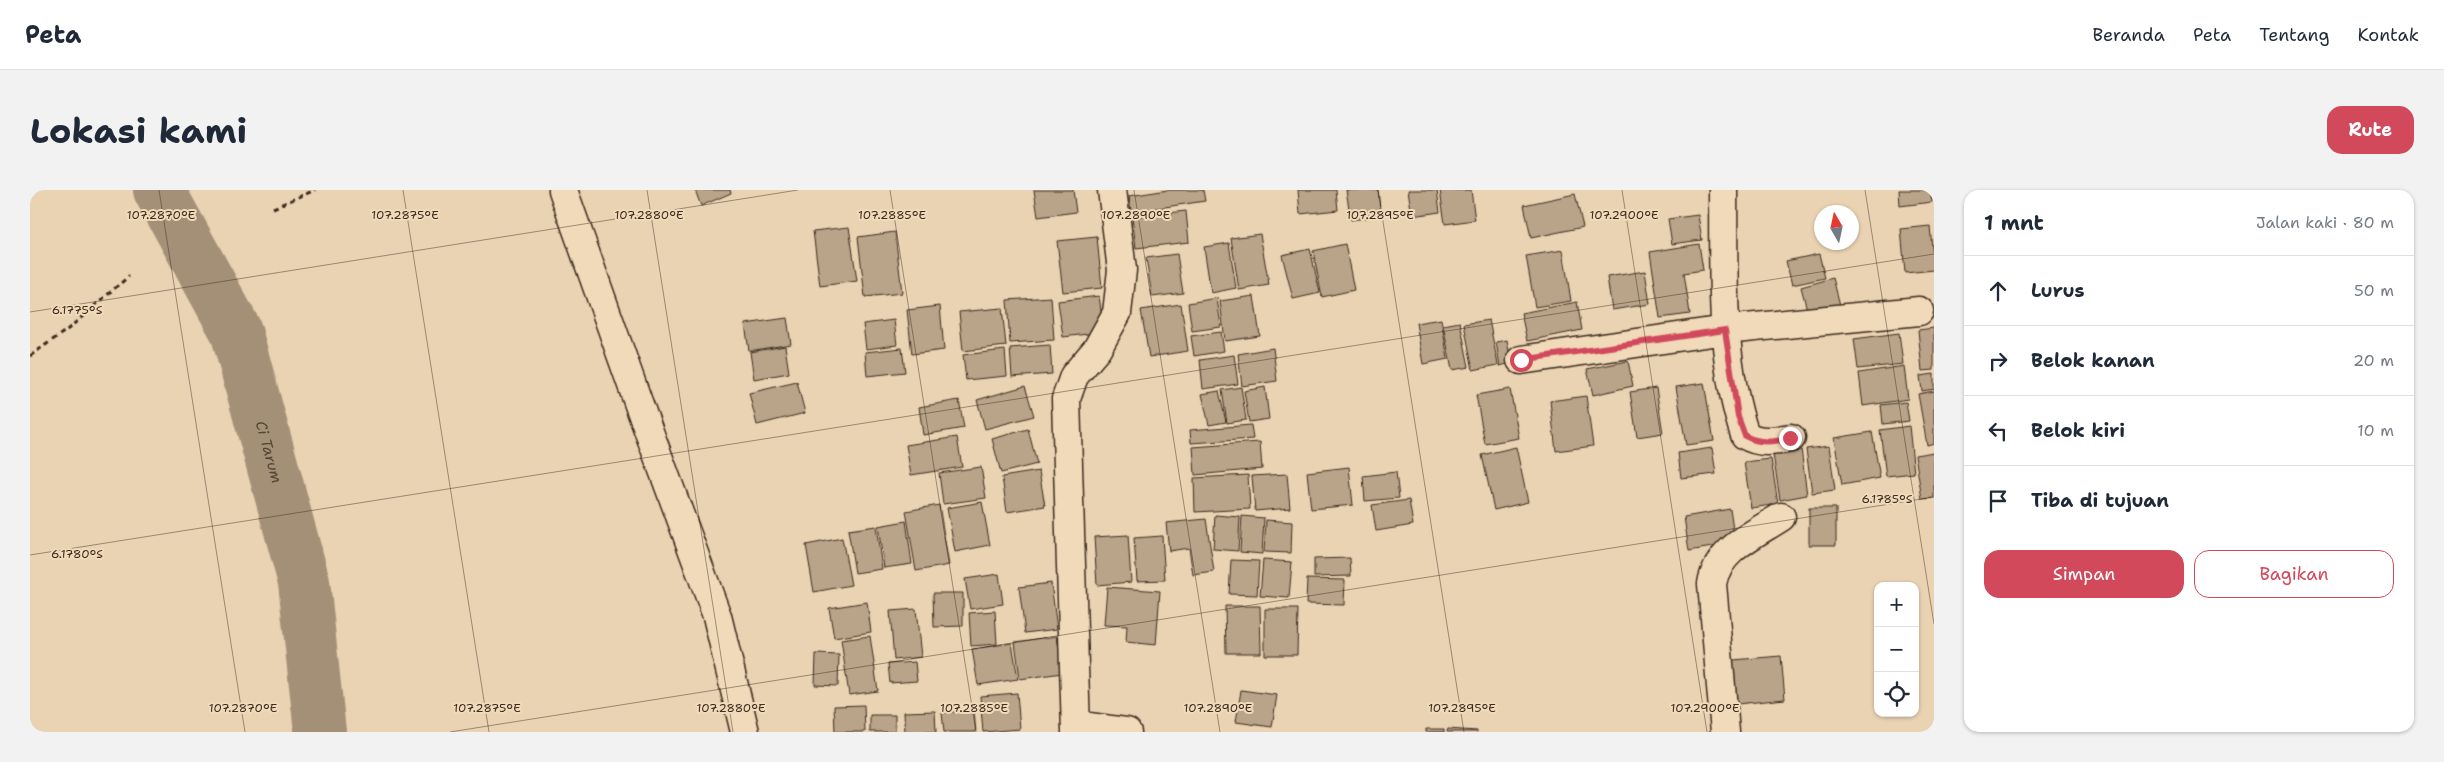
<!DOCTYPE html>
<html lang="id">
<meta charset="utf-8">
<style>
body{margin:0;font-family:"Shantell Sans",sans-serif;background:#f2f2f3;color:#1f2937}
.controls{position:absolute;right:15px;bottom:15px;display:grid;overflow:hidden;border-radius:10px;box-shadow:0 1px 4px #0004}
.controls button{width:45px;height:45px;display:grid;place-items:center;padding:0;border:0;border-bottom:1px solid #e0e1e3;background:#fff;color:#1f2937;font:25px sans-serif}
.compass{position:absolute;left:1784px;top:15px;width:45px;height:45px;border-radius:50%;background:#fff;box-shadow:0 1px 4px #0004;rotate:351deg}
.stop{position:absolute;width:15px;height:15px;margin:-11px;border:4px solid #d1495b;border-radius:50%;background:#fff}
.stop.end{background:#d1495b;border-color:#fff;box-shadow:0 1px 5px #0008}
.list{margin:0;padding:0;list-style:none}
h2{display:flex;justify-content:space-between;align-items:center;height:65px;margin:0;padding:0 20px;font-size:21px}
h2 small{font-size:16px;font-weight:400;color:#747a83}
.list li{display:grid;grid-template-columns:32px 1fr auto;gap:15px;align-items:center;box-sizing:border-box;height:70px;padding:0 20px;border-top:1px solid #e0e1e3}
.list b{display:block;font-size:19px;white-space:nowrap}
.list em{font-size:16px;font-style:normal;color:#747a83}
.actions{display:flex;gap:10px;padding:15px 20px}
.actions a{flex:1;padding:11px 0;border:1px solid #d1495b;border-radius:15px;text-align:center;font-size:18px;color:#d1495b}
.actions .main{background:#d1495b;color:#fff}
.icon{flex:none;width:28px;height:28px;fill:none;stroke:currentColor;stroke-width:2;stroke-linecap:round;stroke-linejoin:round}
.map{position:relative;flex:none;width:1904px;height:542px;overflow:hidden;border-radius:15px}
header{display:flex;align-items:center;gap:30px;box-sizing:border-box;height:70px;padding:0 25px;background:#fff;border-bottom:1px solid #e0e1e3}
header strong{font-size:24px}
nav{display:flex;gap:28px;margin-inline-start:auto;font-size:18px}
.intro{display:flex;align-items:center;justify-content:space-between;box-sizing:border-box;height:120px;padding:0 30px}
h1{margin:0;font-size:35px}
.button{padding:12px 22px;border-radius:15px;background:#d1495b;color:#fff;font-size:18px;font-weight:700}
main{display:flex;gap:30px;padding:0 30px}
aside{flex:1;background:#fff;border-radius:15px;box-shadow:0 1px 4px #0004}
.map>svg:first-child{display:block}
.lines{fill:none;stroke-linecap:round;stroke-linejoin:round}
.river{stroke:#a49077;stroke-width:52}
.building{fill:#b9a489;stroke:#3b2a1e}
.street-casing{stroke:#3b2a1e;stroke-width:31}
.path{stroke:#3b2a1e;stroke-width:3;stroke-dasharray:5 4;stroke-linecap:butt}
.street{stroke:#f1dab9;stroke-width:28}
.route{stroke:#d1495b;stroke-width:6}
.ticks{fill:none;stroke:#3b2a1e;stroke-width:1;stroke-opacity:0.45}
.labels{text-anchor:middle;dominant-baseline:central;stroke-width:4;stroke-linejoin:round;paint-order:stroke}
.water-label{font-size:15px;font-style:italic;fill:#554434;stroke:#f1dab9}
.ticks-label{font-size:12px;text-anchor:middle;fill:#3b2a1e;stroke:#f1dab9;stroke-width:4;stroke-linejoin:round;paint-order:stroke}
</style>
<header>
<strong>Peta</strong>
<nav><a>Beranda</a><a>Peta</a><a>Tentang</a><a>Kontak</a></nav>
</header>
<div class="intro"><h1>Lokasi kami</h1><a class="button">Rute</a></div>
<main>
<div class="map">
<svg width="1904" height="542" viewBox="0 0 1904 542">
<rect width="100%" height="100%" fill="#ead3b3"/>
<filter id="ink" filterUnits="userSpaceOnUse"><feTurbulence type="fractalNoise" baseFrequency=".02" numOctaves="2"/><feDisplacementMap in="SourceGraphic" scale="10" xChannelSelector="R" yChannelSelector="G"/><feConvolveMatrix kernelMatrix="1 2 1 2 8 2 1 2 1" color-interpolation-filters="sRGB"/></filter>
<g filter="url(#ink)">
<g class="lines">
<path class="river" id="s1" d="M129,0L206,141L274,392L290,542"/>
</g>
<path class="building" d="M665,0H700L701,3L671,16Z
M1004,0H1043L1046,22L1008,27Z
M1138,0H1173L1175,11L1101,22L1099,6Z
M1268,0H1306L1308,20L1270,24Z
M1316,0H1348L1351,26L1321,30Z
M1378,0H1407L1410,22L1382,26Z
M1410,0H1441L1445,30L1415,34Z
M1869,0H1900L1902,12L1870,16Z
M1545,4L1553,37L1501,48L1494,15Z
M1156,21L1159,52L1106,58L1102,27Z
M1668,25L1672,50L1642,54L1638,29Z
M1900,36L1904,80L1875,83L1871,39Z
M819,37L827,91L790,96L783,41Z
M865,42L872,103L835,107L828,47Z
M1230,44L1239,95L1209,100L1201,48Z
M1067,47L1072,98L1033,102L1027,51Z
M1199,53L1206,98L1181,103L1174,57Z
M1315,54L1324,100L1292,107L1283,61Z
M1669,54L1673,80L1654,83L1660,124L1630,128L1620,62Z
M1280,59L1290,103L1263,109L1252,65Z
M1533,60L1541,111L1505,117L1496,66Z
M1147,64L1153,103L1122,107L1116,68Z
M1789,64L1795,88L1762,95L1756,71Z
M1615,81L1620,114L1582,120L1577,87Z
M1803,88L1811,119L1779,127L1771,97Z
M1069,106L1074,142L1033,147L1028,111Z
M1224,106L1230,146L1195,151L1190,111Z
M1021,107L1024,150L980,153L977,110Z
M1187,108L1191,137L1162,141L1158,113Z
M1547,112L1552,140L1497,151L1491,123Z
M1151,114L1158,161L1119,167L1111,120Z
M910,116L914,160L882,164L877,120Z
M972,118L976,156L933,161L929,122Z
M757,128L761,154L719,161L715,134Z
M1411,129L1418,169L1393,174L1386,133Z
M864,130L867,155L836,159L833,134Z
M1459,130L1468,175L1443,180L1434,134Z
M1430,132L1439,177L1422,180L1413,135Z
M1904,138V180L1892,181L1888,140Z
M1191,142L1194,161L1164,166L1161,146Z
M1869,143L1873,174L1828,179L1824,149Z
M1477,150L1481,173L1470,176L1466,152Z
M1020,155L1022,184L982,187L980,158Z
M755,156L759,183L724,189L720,162Z
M872,158L875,182L837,186L835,162Z
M1243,158L1247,191L1212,196L1208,164Z
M975,160L977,186L936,190L933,165Z
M1204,165L1208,194L1173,199L1170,170Z
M1598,171L1603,196L1563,205L1557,179Z
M1874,176L1878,209L1833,216L1829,183Z
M1904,184V199L1892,201L1890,186Z
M767,192L775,223L727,235L719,203Z
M1674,193L1684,251L1656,255L1646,197Z
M995,196L1004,226L955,239L947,210Z
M1211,197L1216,230L1197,233L1192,200Z
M1235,197L1239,229L1219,232L1214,201Z
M1626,198L1633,243L1607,247L1600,202Z
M1480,199L1489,248L1455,254L1446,205Z
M1189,201L1196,232L1179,235L1172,204Z
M1904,201V253L1897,255L1888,204Z
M1556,206L1563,256L1526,261L1520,211Z
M929,210L934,238L893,245L889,217Z
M1876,212L1879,231L1853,234L1851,215Z
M1221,235L1223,249L1161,253L1160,240Z
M1879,236L1884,283L1856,286L1850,240Z
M998,239L1007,274L971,283L962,249Z
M1842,242L1850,288L1812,295L1804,248Z
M927,247L932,277L881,285L876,255Z
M1230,252L1232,279L1165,285L1163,257Z
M1799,256L1805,300L1782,303L1776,259Z
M1486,257L1498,312L1464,320L1452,265Z
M1682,258L1686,284L1651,288L1648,263Z
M1771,259L1777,305L1750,310L1743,264Z
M1904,262V308L1892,309L1885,265Z
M1741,269L1748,314L1721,318L1714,272Z
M951,277L956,308L913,314L909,283Z
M1319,277L1323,315L1281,319L1277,282Z
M1009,281L1015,316L977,322L972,287Z
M1366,282L1369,308L1335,311L1333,286Z
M1257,284L1260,318L1225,321L1222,286Z
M1218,285L1220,319L1165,322L1164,288Z
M1379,310L1383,335L1346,341L1342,315Z
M952,312L960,355L925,362L917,318Z
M909,315L919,375L886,381L876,321Z
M1779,318H1806V355H1779Z
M1700,319L1705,353L1659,361L1654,327Z
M1185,325L1210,327L1208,361L1183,359Z
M1212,326L1234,328L1232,364L1210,362Z
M1176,329L1184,382L1163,385L1159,358L1139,361L1136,333Z
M1236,330L1262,332L1261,363L1234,362Z
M876,331L882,374L854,378L848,336Z
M846,336L852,379L825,383L818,340Z
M1098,345L1101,392L1067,395L1064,347Z
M1132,346L1135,390L1107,391L1104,348Z
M812,348L821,395L784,402L776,355Z
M1320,368L1321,386L1284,387V369Z
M1201,370L1229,371L1227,405L1199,404Z
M1233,370L1262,372L1259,408L1230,406Z
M969,384L973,414L940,419L935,389Z
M1277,389L1315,390L1314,415L1276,414Z
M1021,393L1027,439L995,443L989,397Z
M1077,397L1130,401L1126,455L1096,452L1097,436L1074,435Z
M903,403H933V436L904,437Z
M837,412L841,442L804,448L799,418Z
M1195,416H1230L1231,463H1196Z
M886,419L891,467L864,470L860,421Z
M1235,419H1268L1267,465H1235Z
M965,421L967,454L941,456L939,423Z
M840,446L848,501L819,505L811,450Z
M1027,446L1032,483L990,489L985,452Z
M982,453L988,489L948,495L942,459Z
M786,464L809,465L808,496L785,495Z
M1751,466L1755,509L1707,514L1703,470Z
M885,472L887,491L860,493L858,474Z
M1211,500L1247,505L1242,537L1206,532Z
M987,503L990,539L953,542L950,506Z
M834,515L835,542H805L804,516Z
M944,520L946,542H914L912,523Z
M905,521L906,542H875L874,522Z
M840,525H865V542H840Z
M1396,539H1414V542H1396Z
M1418,539L1447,541V542H1417Z"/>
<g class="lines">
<g class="street-casing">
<path id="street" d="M533,0L608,212L687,426L715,542
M1693,0C1694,80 1689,169 1715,245C1730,254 1744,251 1761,248
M1491,170L1695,140L1889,121
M1046,535L1097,542
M1046,542L1036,209L1044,186L1067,159L1087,123L1092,80L1082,0
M1695,542L1682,394C1687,360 1725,344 1751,327"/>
</g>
<path class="path" d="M243,18L285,0
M0,166L38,139L99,86"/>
<use href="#street" class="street"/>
</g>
</g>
<g class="lines" filter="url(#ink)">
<path class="route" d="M1491,170L1695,140L1708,227L1715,246C1730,254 1744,252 1760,248"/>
</g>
<path class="ticks" d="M129,0L215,542M373,0L459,542M617,0L703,542M860,0L946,542M1104,0L1190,542M1348,0L1434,542M1592,0L1677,542M1835,0L1904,434M0,122L768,0M0,365L1904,64M420,542L1904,307"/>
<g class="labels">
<g class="water-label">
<text stroke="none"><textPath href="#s1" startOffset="286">Ci Tarum</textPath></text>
</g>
</g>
<g class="ticks-label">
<text x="131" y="29">107.2870°E</text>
<text x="375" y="29">107.2875°E</text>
<text x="619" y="29">107.2880°E</text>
<text x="862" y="29">107.2885°E</text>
<text x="1106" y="29">107.2890°E</text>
<text x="1350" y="29">107.2895°E</text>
<text x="1594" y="29">107.2900°E</text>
<text x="47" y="124">6.1775°S</text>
<text x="1857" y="313">6.1785°S</text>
<text x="47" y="368">6.1780°S</text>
<text x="213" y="522">107.2870°E</text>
<text x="457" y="522">107.2875°E</text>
<text x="701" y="522">107.2880°E</text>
<text x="944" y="522">107.2885°E</text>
<text x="1188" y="522">107.2890°E</text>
<text x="1432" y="522">107.2895°E</text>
<text x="1675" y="522">107.2900°E</text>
</g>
</svg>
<div class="controls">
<button>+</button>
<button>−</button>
<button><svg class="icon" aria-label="locate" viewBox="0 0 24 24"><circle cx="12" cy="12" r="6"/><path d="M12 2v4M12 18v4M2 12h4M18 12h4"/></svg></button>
</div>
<svg class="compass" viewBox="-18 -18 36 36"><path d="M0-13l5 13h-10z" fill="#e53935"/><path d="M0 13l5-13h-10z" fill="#747a83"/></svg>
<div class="stop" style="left:1491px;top:170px"></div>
<div class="stop end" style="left:1760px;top:248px"></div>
</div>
<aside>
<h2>1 mnt<small>Jalan kaki · 80 m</small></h2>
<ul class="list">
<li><svg class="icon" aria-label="ahead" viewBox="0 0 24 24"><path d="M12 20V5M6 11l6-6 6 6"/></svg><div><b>Lurus</b></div><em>50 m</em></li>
<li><svg class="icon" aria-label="right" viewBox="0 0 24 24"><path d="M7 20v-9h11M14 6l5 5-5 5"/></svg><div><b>Belok kanan</b></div><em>20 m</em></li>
<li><svg class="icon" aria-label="left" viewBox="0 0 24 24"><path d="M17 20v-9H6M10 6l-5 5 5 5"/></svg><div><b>Belok kiri</b></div><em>10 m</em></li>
<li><svg class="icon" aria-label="arrive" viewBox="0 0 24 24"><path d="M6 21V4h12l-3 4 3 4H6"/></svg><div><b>Tiba di tujuan</b></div></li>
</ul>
<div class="actions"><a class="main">Simpan</a><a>Bagikan</a></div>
</aside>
</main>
